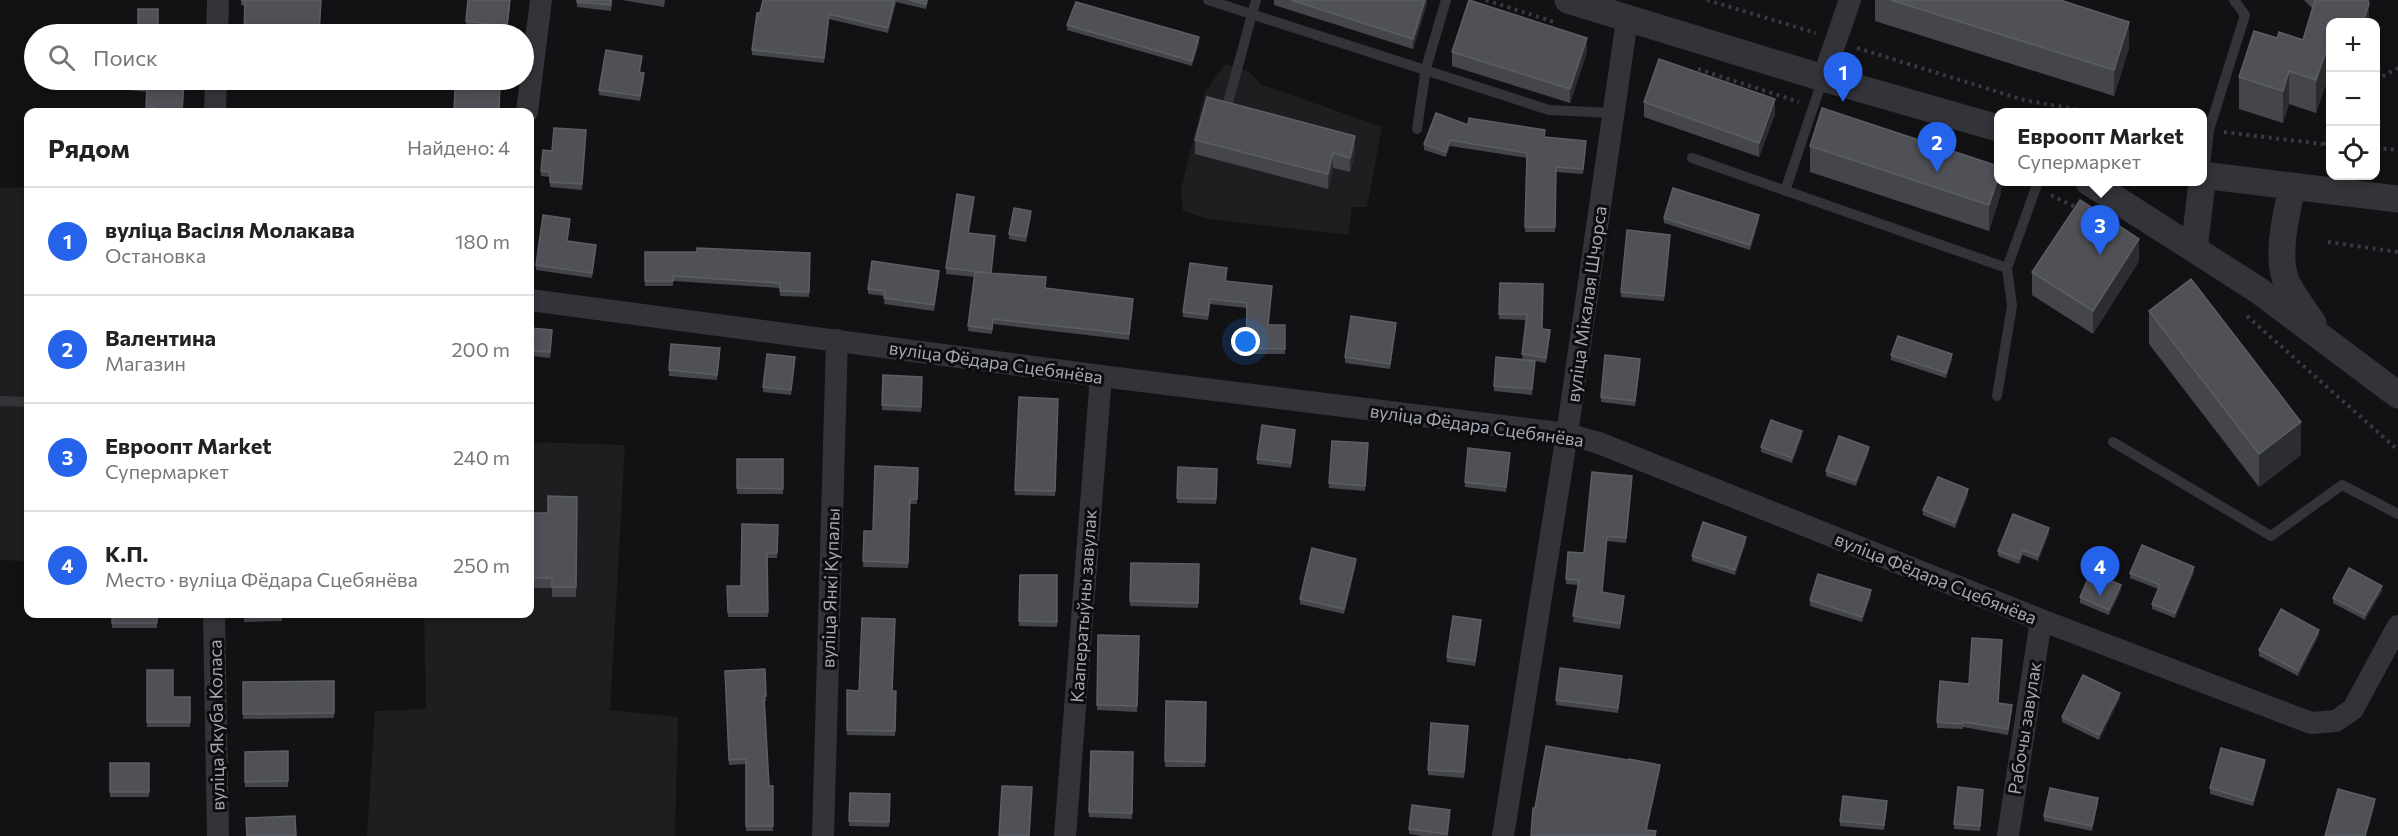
<!DOCTYPE html>
<html lang="ru">
<meta charset="utf-8">
<style>
body{margin:0;font-family:Commissioner,sans-serif;background:#f2f2f2;color:#222}
.controls{position:absolute;right:18px;top:18px;display:grid;overflow:hidden;border-radius:12px;box-shadow:0 3px 9px #0003}
.controls button{width:54px;height:54px;display:grid;place-items:center;padding:0;border:0;border-bottom:2px solid #e0e0e0;background:#fff;color:#222;font:30px sans-serif}
.you{position:absolute;left:1246px;top:342px;width:21px;height:21px;margin:-15px;border:4px solid #fff;border-radius:50%;background:#1a73e8;box-shadow:0 0 0 9px #1a73e833}
.badge{display:grid;place-items:center;width:39px;height:39px;border-radius:50%;background:#2563eb;color:#fff;font-size:20px;font-weight:700}
.pin{position:absolute;translate:-50% -50px;filter:drop-shadow(0 2px 3px #0008)}
.pin::after{content:'';position:absolute;top:32px;width:21px;height:18px;background:inherit;clip-path:polygon(0 0,100% 0,50% 100%)}
.popup{position:absolute;left:1994px;top:108px;width:213px;height:78px;box-sizing:border-box;display:grid;place-content:center;border-radius:12px;background:#fff;filter:drop-shadow(0 2px 4px #0005);font-size:20px;white-space:nowrap;color:#767676}
.popup b{font-size:22px;color:#222}
.popup::after{content:'';position:absolute;left:50%;top:100%;margin-left:-12px;border:12px solid transparent;border-top-color:#fff}
.list{margin:0;padding:0;list-style:none}
h2{display:flex;justify-content:space-between;align-items:center;height:78px;margin:0;padding:0 24px;font-size:26px}
h2 small{font-size:20px;font-weight:400;color:#767676}
.list li{display:grid;grid-template-columns:39px 1fr auto;gap:18px;align-items:center;box-sizing:border-box;height:108px;padding:0 24px;border-top:2px solid #e0e0e0}
.list b{display:block;font-size:22px;white-space:nowrap}
.list p{margin:0;font-size:20px;white-space:nowrap;color:#767676}
.list em{font-size:20px;font-style:normal;color:#767676}
.icon{flex:none;width:33px;height:33px;fill:none;stroke:currentColor;stroke-width:2;stroke-linecap:round;stroke-linejoin:round}
.map{position:relative;flex:none;width:2398px;height:836px;overflow:hidden}
.search{position:absolute;background:#fff;box-shadow:0 3px 9px #0003;left:24px;top:24px;width:510px;height:66px;display:flex;align-items:center;gap:15px;box-sizing:border-box;padding:0 21px;border-radius:33px;color:#767676;font-size:22px}
.panel{position:absolute;background:#fff;box-shadow:0 3px 9px #0003;left:24px;top:108px;width:510px;height:510px;border-radius:12px}
.map>svg:first-child{display:block}
.built{fill:#1e1e21}
.lines{fill:none;stroke-linecap:round;stroke-linejoin:round}
.path{stroke:#393a40;stroke-width:4;stroke-dasharray:3 4.5;stroke-linecap:butt}
.service{stroke:#333439;stroke-width:10}
.minor{stroke:#333439;stroke-width:22}
.tertiary{stroke:#333439;stroke-width:27}
.wall{fill:#45464c}
.shaded-wall{fill:#2c2d31}
.building{fill:#4f5157;stroke:#5c5e66;stroke-width:1.5}
.labels{text-anchor:middle;dominant-baseline:central;stroke-width:6;stroke-linejoin:round;paint-order:stroke}
.street-label{font-size:18px;fill:#a3a7b4;stroke:#0d0d0f}
</style>
<div class="map">
<svg width="2398" height="836" viewBox="0 0 2398 836">
<rect width="100%" height="100%" fill="#121214"/>
<path class="built" d="M1225,64L1250,72L1260,84L1382,127L1367,207H1352L1348,235L1209,219L1183,211L1181,189L1205,92Z
M28,187V426L24,561L0,560V188Z
M530,442L625,445L610,710L678,717L675,836H367L375,711L426,709L424,614H530Z"/>
<g class="lines">
<path class="path" d="M1486,0L1554,22
M1707,0L1816,33
M1857,48L2024,100L2090,112
M1698,69L1799,102
M2376,80L2398,68
M2224,132L2330,145
M2324,145L2330,132
M2376,148L2398,150
M2051,195L2079,209
M2328,242L2398,252
M2247,316L2398,450"/>
<path class="service" d="M1208,0L1549,110L1613,113
M1227,106L1256,0
M1417,129L1426,68L1446,0
M1692,158L2007,268L2038,182
M2204,175L2209,130L2245,15L2234,0
M1785,191L1823,78
M1997,396L2012,306L2007,268
M0,401L28,402
M2113,442L2271,536L2342,485L2398,514"/>
<path class="minor" d="M217,34L218,0
M1823,78L1850,0
M215,112L216,80
M527,112L541,0
M530,300L1101,376L1567,434L1599,443L2041,620L2311,723L2336,721L2353,709L2398,626
M214,614L218,836
M823,836L837,340
M1065,836L1101,376
M1503,836L1567,434L1627,20
M2008,836L2041,620"/>
<path class="tertiary" d="M1568,0L1823,78L1998,128
M2202,175L2398,199
M2089,182L2258,290L2398,395
M2292,186C2287,213 2275,257 2287,283C2294,297 2304,310 2313,323
M2194,249L2203,175"/>
</g>
<path class="wall" d="M241,0H321L244,6L241,5Z
M577,0H612L611,11L577,7Z
M622,0H665L664,7Z
M763,0H928L926,9L896,2L888,33L829,19L824,63L752,55V50Z
M1274,0H1427V3L1413,49L1274,5Z
M1875,0H2060L2129,48L2114,96L1875,21Z
M2304,0H2368L2369,22H2331V82L2327,81L2316,113L2289,104L2283,123L2239,109V77L2277,38L2303,40L2313,9Z
M510,5L507,31L466,27V21Z
M1067,25L1199,43L1192,66L1067,30Z
M1452,52H1587L1570,103L1452,66Z
M642,61L640,72L644,78L640,101L599,95V90Z
M111,80H184L153,112H146L147,92L110,88Z
M1644,102L1775,114L1759,157L1644,117Z
M1468,125L1545,137L1586,147L1583,174L1556,172L1555,232H1525L1527,158L1450,146L1446,157L1424,150V144Z
M586,135L582,190L550,187V177L541,176V171Z
M1195,140L1355,151L1350,172L1333,168L1328,189L1195,154Z
M1810,146L2001,182V193L1989,231L1810,172Z
M974,202L969,233L995,241L991,273L1045,288L1133,304L1129,340L993,324L992,334L968,331L975,277L946,274V268Z
M1031,216L1026,242L1009,239V234Z
M1664,218L1759,220L1750,250L1664,223Z
M570,224L567,241L596,250L592,278L536,270V265Z
M1670,240L1664,301L1621,297V292Z
M645,252L810,253L809,297L780,296V288L673,281V286H645Z
M2139,261L2093,334L2032,295V272Z
M1227,274L1226,281L1272,291L1268,325H1285V354H1246L1247,308L1210,304L1208,320L1183,317V312Z
M939,276L934,311L884,304L885,296L868,294V289Z
M1500,283L1542,329L1550,335L1546,363L1535,361L1532,395L1494,391V386L1522,359L1526,320L1499,319Z
M2149,311L2301,455L2259,487L2149,344Z
M530,328L552,336L550,358L530,356Z
M1396,328L1390,369L1345,363V357Z
M720,353L717,380L669,376V370Z
M1891,355L1952,359L1946,378L1891,360Z
M795,362L791,395L763,392V387Z
M1640,365L1635,406L1601,402V397Z
M883,375L922,377L921,412L882,410Z
M1019,397L1058,399L1055,496L1015,495Z
M1295,435L1291,468L1257,464V459Z
M1802,436L1792,463L1761,452V447Z
M1368,443L1365,491L1329,488V483Z
M1869,452L1856,486L1826,476V471Z
M1510,458L1506,492L1465,487V482Z
M737,459H783V494H737Z
M1178,467L1217,469L1216,504L1177,503Z
M918,468L917,504H910L908,568L863,567L864,531H873Z
M1632,481L1626,543L1607,541L1602,592L1624,601L1620,629L1573,622L1578,585L1566,584V579L1584,553Z
M1968,495L1955,528L1923,515V510Z
M577,497L576,597H552V588H530V513H548Z
M778,525L777,558H767L768,617H728L727,586H741Z
M2049,533L2038,561L2023,555L2019,564L1998,556V551Z
M1746,542L1735,575L1692,561V556Z
M1131,563L1199,564L1198,608L1130,606Z
M1356,564L1344,614L1300,604V599Z
M2194,572L2175,618L2152,609V604L2158,589L2130,578V573Z
M1020,575H1057V627L1019,626Z
M2121,590L2109,615L2080,603V597Z
M2382,591L2365,620L2333,603V598Z
M1871,595L1862,622L1810,606V600Z
M112,614H157V628H112Z
M244,614H282V621L244,622Z
M1481,625L1475,666L1447,662V657Z
M1098,635L1139,636L1137,712L1097,710Z
M2319,635L2298,676L2259,656V650Z
M765,669L766,701L764,702L769,786H773V831H746V764L729,765L725,671Z
M147,670L173,697H190V727H147Z
M334,681V718L243,719V682Z
M1622,681L1618,713L1556,705V700Z
M847,690L896,691L895,736L847,735Z
M2120,698L2099,740L2062,722V717Z
M1166,701L1206,702L1205,767H1165Z
M1998,703L2012,710L2008,735L1963,727V729L1937,728V722Z
M1468,731L1464,778L1428,775V770Z
M288,751V787H245V752Z
M1091,751L1133,752L1132,819L1089,817Z
M110,763H149V797H110Z
M2265,765L2253,806L2210,794V788Z
M850,793L890,794L889,827L849,826Z
M1983,795L1980,831L1954,829V824Z
M2098,803L2092,831L2044,821V816Z
M1887,806L1884,830L1840,826V821Z
M1450,815L1448,836H1422L1409,834V829Z"/>
<path class="shaded-wall" d="M895,0H896V2L888,33V28Z
M1425,0H1427V3L1413,49V39Z
M2369,4V22H2363Z
M2129,22V48L2114,96V70Z
M1199,37V43L1192,66V61Z
M1587,38V52L1570,103V89Z
M2327,48V81L2316,113V80Z
M2289,71V104L2283,123V91Z
M1775,99V114L1759,157V143Z
M1355,136V151L1350,172V158Z
M1450,140V146L1446,157V152Z
M1333,153V168L1328,189V174Z
M1998,178V182H2001V193L1989,231V205Z
M974,197V202L968,239V233Z
M1031,211V216L1026,242V237Z
M1759,215V220L1750,250V245Z
M2139,239V261L2093,334V311Z
M1396,323V328L1390,369V364Z
M1952,354V359L1946,378V373Z
M2301,422V455L2259,487V454Z
M1802,431V436L1792,463V458Z
M1869,447V452L1856,486V481Z
M1968,489V495L1955,528V523Z
M2049,528V533L2038,561V556Z
M1746,537V542L1735,575V570Z
M2023,550V555L2019,564V559Z
M1356,559V564L1344,614V609Z
M2194,567V572L2175,618V613Z
M2121,585V590L2109,615V610Z
M2382,586V591L2365,620V615Z
M1871,590V595L1862,622V617Z
M2319,630V635L2298,676V671Z
M2120,693V698L2099,740V735Z
M2265,760V765L2253,806V801Z
M1660,765V771L1646,835V830Z
M2098,798V803L2092,831V826Z
M2375,799V805L2366,836H2365Z"/>
<path class="building" d="M241,0H321L319,34H244L245,1Z
M468,0H510L507,26L466,21Z
M577,0H611V5L577,2Z
M763,0H895L888,28L829,14L824,58L752,50L757,13H760Z
M909,0H927L926,4Z
M1291,0H1425L1413,39Z
M1469,0L1587,38L1570,89L1452,52Z
M1891,0H2060L2129,22L2114,70Z
M2315,0H2368L2369,4L2363,22H2331V49L2327,48L2316,80L2289,71L2283,91L2239,77L2254,31L2277,38L2279,32L2303,40Z
M1076,2L1199,37L1192,61L1067,25Z
M138,9H158V34H138Z
M606,50L642,56L639,72L644,73L640,96L599,90Z
M1659,59L1775,99L1759,143L1644,102Z
M111,80H184L182,112H153L154,107H146L147,87L110,83Z
M469,81L500,82L499,112H454L455,89L469,90Z
M1207,97L1355,136L1350,158L1333,153L1328,174L1195,140Z
M1822,108L1998,166V178L1989,205L1810,146Z
M1436,113L1468,125L1469,118L1545,130L1544,137L1586,141L1583,169L1556,167L1555,227H1525L1527,153L1450,140L1446,152L1424,144Z
M554,128L586,130L582,184L550,182V172L541,171L543,150L552,151Z
M1673,188L1759,215L1750,245L1664,218Z
M957,194L974,197L968,233L995,236L991,273L946,268Z
M2080,200L2139,239L2093,311L2032,272Z
M1014,208L1031,211L1026,237L1009,234Z
M543,215L570,219L567,241L596,245L592,273L536,265Z
M1627,230L1670,235L1664,296L1621,292Z
M697,248L810,253L809,292L780,291V283L673,276V281H645V252H697Z
M872,261L939,271L934,305L884,298L885,291L868,289Z
M1190,263L1227,268L1225,281L1272,286L1268,325H1285V349L1246,348L1247,303L1210,299L1208,315L1183,312Z
M975,272L1046,277L1045,288L1133,299L1129,334L993,319L992,329L968,326Z
M2191,279L2301,422L2259,454L2149,311Z
M1500,283L1543,284L1542,329L1550,330L1546,358L1522,354L1527,314H1499Z
M1351,316L1396,323L1390,364L1345,357Z
M530,328L552,330L550,352L530,351Z
M1898,336L1952,354L1946,373L1891,355Z
M671,344L720,348L717,375L669,370Z
M767,354L795,357L791,390L763,387Z
M1605,355L1640,359L1635,401L1601,397Z
M1496,357L1535,361L1532,389L1494,386Z
M883,375L922,377L921,407L882,405Z
M1019,397L1058,399L1055,491L1015,490Z
M1771,420L1802,431L1792,458L1761,447Z
M1262,425L1295,430L1291,463L1257,459Z
M1839,436L1869,447L1856,481L1826,471Z
M1332,441L1368,443L1365,486L1329,483Z
M1468,448L1510,453L1506,487L1465,482Z
M737,459H783V489L737,488Z
M875,466L918,468L917,499H910L908,563L863,561L864,531H873Z
M1178,467L1217,469L1216,499L1177,498Z
M1592,472L1632,476L1626,538L1607,536L1602,592L1624,596L1620,624L1573,616L1579,580L1566,579L1568,552L1584,553Z
M1938,477L1968,489L1955,523L1923,510Z
M548,496L577,497L576,587H552V578H530V513H548Z
M2013,514L2049,528L2038,556L2023,550L2019,559L1998,551Z
M1703,522L1746,537L1735,570L1692,556Z
M742,524L778,525L777,553H767L768,612H728L727,586H741Z
M2142,545L2194,567L2175,613L2152,604L2160,585L2130,573Z
M1312,548L1356,559L1344,609L1300,599Z
M1131,563L1199,564L1198,603L1130,601Z
M2349,568L2382,586L2365,615L2333,598Z
M2091,572L2121,585L2109,610L2080,597Z
M1818,574L1871,590L1862,617L1810,600Z
M1020,575H1057V622L1019,621Z
M2281,609L2319,630L2298,671L2259,650Z
M112,614H157V623H112Z
M244,614H282V616H244Z
M1453,616L1481,620L1475,661L1447,657Z
M862,618L895,619L892,691H896L895,731L847,730V690L859,691Z
M1098,635L1139,636L1137,706L1097,705Z
M1972,638L2002,640L1998,703L2012,705L2008,729L1963,722V724L1937,722L1940,681L1969,684Z
M1560,668L1622,676L1618,708L1556,700Z
M765,669L766,696H764L769,786H773V826H746V759L729,760L725,671Z
M147,670H173V697H190V722H147Z
M2083,675L2120,693L2099,735L2062,717Z
M334,681V713L243,714V682Z
M1166,701L1206,702L1205,762L1165,761Z
M1431,723L1468,726L1464,772L1428,770Z
M1546,746L1628,760L1629,759L1660,765L1646,830L1656,831L1655,836H1531L1533,808H1535Z
M2221,748L2265,760L2253,801L2210,788Z
M288,751V781L245,782V752Z
M1091,751L1133,752L1132,813L1089,812Z
M110,763H149V792H110Z
M1002,786L1032,787L1029,836H999Z
M1958,787L1983,790L1980,826L1954,824Z
M2050,788L2098,798L2092,826L2044,816Z
M2338,789L2375,799L2365,836H2325Z
M850,793L890,794L889,822L849,821Z
M1843,796L1887,801L1884,825L1840,821Z
M1412,805L1450,810L1447,834L1409,829Z
M295,816L296,836H247L246,818Z"/>
<g class="labels">
<g class="street-label">
<text transform="translate(1586 304) rotate(-82)">вуліца Мікалая Шчорса</text>
<text transform="translate(996 362) rotate(8)">вуліца Фёдара Сцебянёва</text>
<text transform="translate(1477 425) rotate(8)">вуліца Фёдара Сцебянёва</text>
<text transform="translate(1936 578) rotate(22)">вуліца Фёдара Сцебянёва</text>
<text transform="translate(830 588) rotate(-88)">вуліца Янкі Купалы</text>
<text transform="translate(1083 606) rotate(-86)">Кааператыўны завулак</text>
<text transform="translate(216 725) rotate(-91)">вуліца Якуба Коласа</text>
<text transform="translate(2024 728) rotate(-81)">Рабочы завулак</text>
</g>
</g>
</svg>
<div class="controls">
<button>+</button>
<button>−</button>
<button><svg class="icon" aria-label="locate" viewBox="0 0 24 24"><circle cx="12" cy="12" r="6"/><path d="M12 2v4M12 18v4M2 12h4M18 12h4"/></svg></button>
</div>
<div class="you"></div>
<div class="pin badge" style="left:1843px;top:102px">1</div>
<div class="pin badge" style="left:1937px;top:172px">2</div>
<div class="pin badge" style="left:2100px;top:255px">3</div>
<div class="popup"><b>Евроопт Market</b>Супермаркет</div>
<div class="pin badge" style="left:2100px;top:596px">4</div>
<div class="search"><svg class="icon" aria-label="search" viewBox="0 0 24 24"><circle cx="10" cy="10" r="6"/><path d="M15 15l6 6"/></svg>Поиск</div>
<section class="panel">
<h2>Рядом<small>Найдено: 4</small></h2>
<ul class="list">
<li><span class="badge">1</span><div><b>вуліца Васіля Молакава</b><p>Остановка</p></div><em>180 m</em></li>
<li><span class="badge">2</span><div><b>Валентина</b><p>Магазин</p></div><em>200 m</em></li>
<li><span class="badge">3</span><div><b>Евроопт Market</b><p>Супермаркет</p></div><em>240 m</em></li>
<li><span class="badge">4</span><div><b>К.П.</b><p>Место · вуліца Фёдара Сцебянёва</p></div><em>250 m</em></li>
</ul>
</section>
</div>
